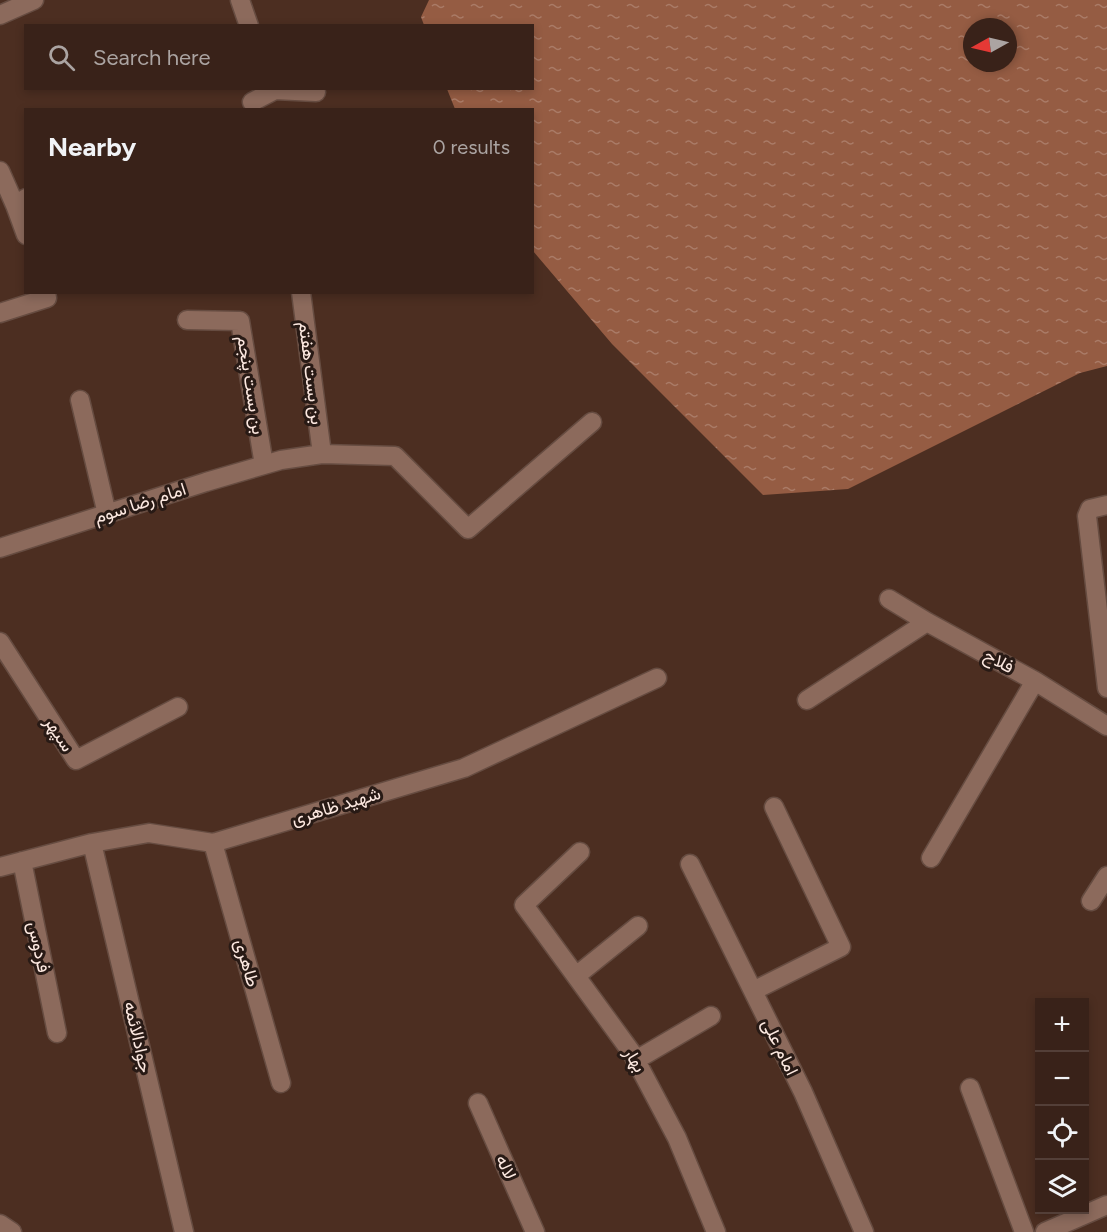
<!DOCTYPE html>
<meta charset="utf-8">
<style>
body{margin:0;font-family:Figtree,Vazirmatn,sans-serif;background:#402a22;color:#f1f3f6}
.controls{position:absolute;right:18px;bottom:18px;display:grid;overflow:hidden;border-radius:0px;box-shadow:0 3px 9px #0003}
.controls button{width:54px;height:54px;display:grid;place-items:center;padding:0;border:0;border-bottom:2px solid #533f38;background:#392219;color:#f1f3f6;font:30px sans-serif}
.compass{position:absolute;left:963px;top:18px;width:54px;height:54px;border-radius:50%;background:#392219;box-shadow:0 3px 9px #0003;rotate:262deg}
.list{margin:0;padding:0;list-style:none}
h2{display:flex;justify-content:space-between;align-items:center;height:78px;margin:0;padding:0 24px;font-size:26px}
h2 small{font-size:20px;font-weight:400;color:#aba4a2}
.icon{flex:none;width:33px;height:33px;fill:none;stroke:currentColor;stroke-width:2;stroke-linecap:round;stroke-linejoin:round}
.map{position:relative;flex:none;width:1107px;height:1232px;overflow:hidden}
.search{position:absolute;background:#392219;box-shadow:0 3px 9px #0003;left:24px;top:24px;width:510px;height:66px;display:flex;align-items:center;gap:15px;box-sizing:border-box;padding:0 21px;border-radius:0px;color:#aba4a2;font-size:22px}
.panel{position:absolute;background:#392219;box-shadow:0 3px 9px #0003;left:24px;top:108px;width:510px;height:186px;border-radius:0px}
.map>svg:first-child{display:block}
.water{fill:url(#water-ripples);fill-rule:evenodd}
.lines{fill:none;stroke-linecap:round;stroke-linejoin:round}
.street-casing{stroke:#664c41;stroke-width:21}
.street{stroke:#8c6a5c;stroke-width:18}
.labels{text-anchor:middle;dominant-baseline:central;stroke-width:6;stroke-linejoin:round;paint-order:stroke}
.street-label{font-size:18px;fill:#fce8e0;stroke:#281a15}
</style>
<div class="map">
<svg width="1107" height="1232" viewBox="0 0 1107 1232">
<defs>
<pattern id="water-ripples" width="26" height="14" patternUnits="userSpaceOnUse" patternTransform="scale(1.5)"><rect width="26" height="14" fill="#955c43"/><path d="M2 4q2-2 4 0t4 0M15 11q2-2 4 0t4 0" fill="none" stroke="#aa7b67"/></pattern>
</defs>
<rect width="100%" height="100%" fill="#4c2e21"/>
<path class="water" d="M429,0H1107V366L1080,373L848,489L763,495L612,344L533,251L532,110L455,109L447,89L532,88V26L424,25L421,17ZM972,27H1008V63H972Z"/>
<g class="lines">
<g class="street-casing">
<path id="street" d="M240,0L249,26
M0,15L34,0
M275,90L316,92
M252,102L275,90L274,88
M0,171L15,205L26,198
M15,205L26,235
M301,292L322,454
M0,313L47,298L46,292
M187,320L240,321L264,465
M80,400L107,514
M1107,505L1090,509L1087,516L1107,688
M0,548L206,482L281,460L322,454L395,456L468,529L592,422
M889,599L927,622L1035,681L1107,726
M0,642L76,760L178,707
M807,700L927,622
M92,843L184,1232
M213,843L281,1083
M580,852L524,905L632,1053L677,1138L716,1232
M931,858L1035,681
M22,861L57,1033
M690,864L803,1092L864,1232
M0,867L92,843L149,833L213,843L464,768L657,678
M1091,901L1107,876
M576,976L638,926
M753,991L841,947L774,807
M636,1060L711,1016
M970,1088L1024,1232
M478,1103L535,1232
M0,1224L12,1232
M1045,1232L1107,1205"/>
</g>
<use href="#street" class="street"/>
</g>
<g class="labels">
<g class="street-label">
<text transform="translate(311 373) rotate(83)">بن بست هفتم</text>
<text transform="translate(251 385) rotate(81)">بن بست پنجم</text>
<text transform="translate(140 503) rotate(-18)">امام رضا سوم</text>
<text transform="translate(999 661) rotate(29)">فلاح</text>
<text transform="translate(59 734) rotate(57)">سپهر</text>
<text transform="translate(336 806) rotate(-17)">شهید ظاهری</text>
<text transform="translate(39 947) rotate(78)">فردوس</text>
<text transform="translate(247 963) rotate(74)">طاهری</text>
<text transform="translate(138 1037) rotate(77)">جوادالائمه</text>
<text transform="translate(780 1047) rotate(64)">امام علی</text>
<text transform="translate(635 1060) rotate(59)">بهار</text>
<text transform="translate(506 1167) rotate(66)">لاله</text>
</g>
</g>
</svg>
<div class="controls">
<button>+</button>
<button>−</button>
<button><svg class="icon" aria-label="locate" viewBox="0 0 24 24"><circle cx="12" cy="12" r="6"/><path d="M12 2v4M12 18v4M2 12h4M18 12h4"/></svg></button>
<button><svg class="icon" aria-label="layers" viewBox="0 0 24 24"><path d="M12 4l9 5-9 5-9-5zM3 14l9 5 9-5"/></svg></button>
</div>
<svg class="compass" viewBox="-18 -18 36 36"><path d="M0-13l5 13h-10z" fill="#e53935"/><path d="M0 13l5-13h-10z" fill="#aba4a2"/></svg>
<div class="search"><svg class="icon" aria-label="search" viewBox="0 0 24 24"><circle cx="10" cy="10" r="6"/><path d="M15 15l6 6"/></svg>Search here</div>
<section class="panel">
<h2>Nearby<small>0 results</small></h2>
<ul class="list">
</ul>
</section>
</div>
